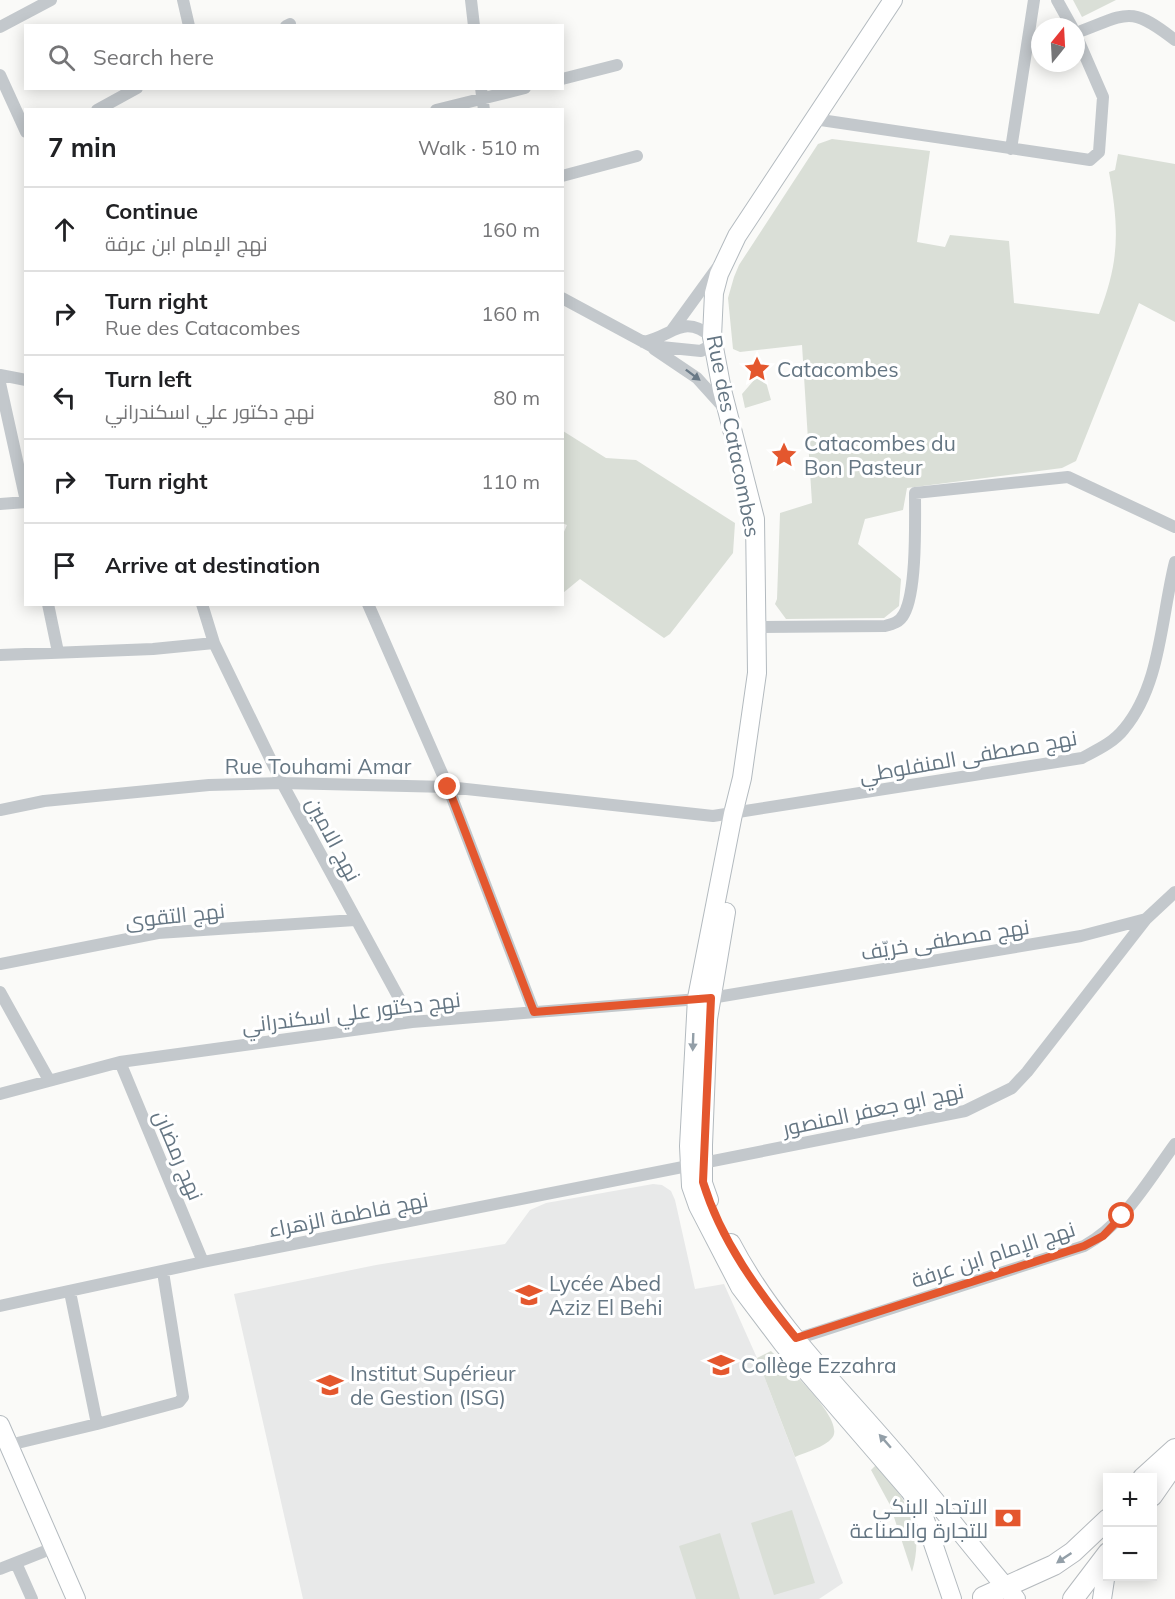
<!DOCTYPE html>
<meta charset="utf-8">
<style>
body{margin:0;font-family:Mulish,Cairo,sans-serif;background:#f2f2f2;color:#202124}
.controls{position:absolute;right:18px;bottom:18px;display:grid;overflow:hidden;border-radius:0px;box-shadow:0 3px 15px #0003}
.controls button{width:54px;height:54px;display:grid;place-items:center;padding:0;border:0;border-bottom:2px solid #e0e0e0;background:#fff;color:#202124;font:30px sans-serif}
.compass{position:absolute;left:1031px;top:18px;width:54px;height:54px;border-radius:50%;background:#fff;box-shadow:0 3px 15px #0003;rotate:18deg}
.stop{position:absolute;width:18px;height:18px;margin:-14px;border:4px solid #e4572e;border-radius:50%;background:#fff}
.stop.end{background:#e4572e;border-color:#fff;box-shadow:0 2px 6px #0008}
.list{margin:0;padding:0;list-style:none}
h2{display:flex;justify-content:space-between;align-items:center;height:78px;margin:0;padding:0 24px;font-size:26px}
h2 small{font-size:20px;font-weight:400;color:#757577}
.list li{display:grid;grid-template-columns:39px 1fr auto;gap:18px;align-items:center;box-sizing:border-box;height:84px;padding:0 24px;border-top:2px solid #e0e0e0}
.list b{display:block;font-size:22px;white-space:nowrap}
.list p{margin:0;font-size:20px;white-space:nowrap;color:#757577}
.list em{font-size:20px;font-style:normal;color:#757577}
.icon{flex:none;width:33px;height:33px;fill:none;stroke:currentColor;stroke-width:2;stroke-linecap:round;stroke-linejoin:round}
.map{position:relative;flex:none;width:1175px;height:1599px;overflow:hidden}
.search{position:absolute;background:#fff;box-shadow:0 3px 15px #0003;left:24px;top:24px;width:540px;height:66px;display:flex;align-items:center;gap:15px;box-sizing:border-box;padding:0 21px;border-radius:0px;color:#757577;font-size:22px}
.panel{position:absolute;background:#fff;box-shadow:0 3px 15px #0003;left:24px;top:108px;width:540px;height:498px;border-radius:0px}
.map>svg:first-child{display:block}
.built{fill:#e8e9e9}
.green{fill:#dadfd7}
.lines{fill:none;stroke-linecap:round;stroke-linejoin:round}
.secondary-casing{stroke:#b3babf;stroke-width:20}
.primary-casing{stroke:#b5babe;stroke-width:22}
.street{stroke:#c3c8cc;stroke-width:12}
.secondary{stroke:#fff;stroke-width:18}
.primary{stroke:#fff;stroke-width:20}
.oneway{fill:#6a7a87}
.oneway2{fill:#939fa8}
.route{stroke:#e4572e;stroke-width:8}
.labels{text-anchor:middle;dominant-baseline:central;stroke-width:6;stroke-linejoin:round;paint-order:stroke}
.poi-label{font-size:21px;fill:#657683;stroke:#fff;text-anchor:start}
.street-label{font-size:21px;fill:#657683;stroke:#fff}
</style>
<div class="map">
<svg width="1175" height="1599" viewBox="0 0 1175 1599">
<rect width="100%" height="100%" fill="#fafaf8"/>
<path class="built" d="M653,1184L662,1185L671,1191L675,1200L695,1289L724,1284L757,1358L843,1583L819,1599H303L234,1294L376,1265L505,1244L530,1210L546,1203Z"/>
<path class="green" d="M1073,0H1116L1082,17Z
M832,139L930,151L917,242L945,247L950,235L1009,241L1014,303L1099,314C1120,260 1119,228 1109,172L1115,170L1118,154L1175,164V322L1139,303L1076,461L1062,468L907,488L903,510L865,519L858,544L901,579L899,606L884,618L786,619L775,604L777,599L780,513L812,503L802,345L740,352L733,349L728,298L734,277L739,265L818,144Z
M764,375L771,400L745,408L742,394L755,379Z
M563,431L606,458L636,460L735,523L733,553L670,634L664,638L580,579L563,593V534L567,525L562,523Z
M771,1351C784,1364 847,1420 832,1438C825,1447 806,1452 795,1457L757,1358Z
M875,1466L882,1468C907,1504 925,1527 912,1572L890,1505L871,1470Z
M792,1510L815,1583L774,1595L751,1523Z
M720,1533L740,1599H696L679,1546Z"/>
<g class="lines">
<g class="secondary-casing">
<path id="secondary" d="M893,0L737,236L719,274L714,293L712,337L722,390L755,519L757,673L742,778L733,814L697,998L689,1146L691,1186L698,1206L740,1287L783,1344L909,1490L920,1505L952,1599
M709,1200L703,1183V1145L708,1019L726,912
M731,1243C771,1320 834,1382 891,1448C934,1497 973,1550 1016,1599
M0,1425L76,1599
M1102,1599L1108,1560"/>
</g>
<g class="primary-casing">
<path id="primary" d="M1143,1478L1175,1449
M1152,1496L1175,1463
M983,1597L1054,1565L1073,1552L1108,1519
M1073,1599L1108,1553"/>
</g>
<path class="street" d="M183,0L189,26
M471,0L474,26
M1057,0L1072,27
M286,26L290,24
M0,27L51,0
M1076,33C1128,14 1129,4 1175,40
M0,75L26,132
M562,79L617,65
M481,88L484,110
M97,110L137,88
M436,110L525,88
M814,119L1090,160L1099,152L1103,97L1076,35
M1011,149L1034,0
M562,176L637,156
M562,298L651,346L701,351L713,344
M672,330L717,268
M643,342C674,336 682,313 712,337
M654,349L697,378L725,409
M0,375L26,380
M0,383L26,501
M0,504L26,502
M48,604L58,652
M202,604L214,643L282,783L412,1022
M368,604L448,787L534,1012
M758,627L885,626C893,624 900,622 904,614C917,591 915,521 915,493L1068,477L1175,527
M0,655L153,649L214,643
M0,810L44,801L209,785L282,783L448,787L713,816L1082,758C1097,750 1113,743 1124,729C1161,685 1161,617 1175,562
M0,964L158,933L355,920
M0,992L49,1080
M120,1062L203,1262
M0,1094L120,1062L412,1022L711,998L1081,936L1146,919L1175,892
M0,1306L203,1262L965,1111L1012,1088L1027,1072L1146,919
M790,1341L1084,1246C1124,1224 1148,1181 1175,1144
M97,1424L179,1402L183,1397L163,1272
M9,1445L97,1424L70,1292
M16,1563L32,1599
M0,1569L53,1548"/>
<use href="#secondary" class="secondary"/>
<use href="#primary" class="primary"/>
</g>
<defs><path id="oneway-solid" d="M-6-.8H1V-3.2L6.5 0L1 3.2V.8H-6Z" transform="scale(1.5)"/></defs>
<use class="oneway" href="#oneway-solid" transform="translate(693 375) rotate(37)"/>
<g class="oneway2">
<use href="#oneway-solid" transform="translate(693 1042) rotate(92)"/>
<use href="#oneway-solid" transform="translate(885 1441) rotate(-131)"/>
<use href="#oneway-solid" transform="translate(1064 1558) rotate(146)"/>
</g>
<g class="lines">
<path class="route" d="M448,787L534,1012L711,998L703,1182C721,1241 758,1291 796,1338L1084,1246L1103,1236L1122,1216"/>
</g>
<defs>
<g id="sight-bare" transform="scale(2.07)"><path d="M0-6L1.8-2.2L6-1.7L2.9 1.2L3.7 5.4L0 3.3L-3.7 5.4L-2.9 1.2L-6-1.7L-1.8-2.2Z" fill="#e4572e" stroke="#fff" stroke-width="2.5" paint-order="stroke"/></g>
<g id="university-bare" transform="scale(2.07)"><path d="M0-5L7-2L0 1L-7-2ZM-4 1L0 2.5L4 1V4Q0 6-4 4Z" fill="#e4572e" stroke="#fff" stroke-width="2.5" paint-order="stroke"/></g>
<g id="bank-bare" transform="scale(2.07)"><path d="M-6-4H6V4H-6ZM0-2.3a2.3 2.3 0 1 0 0 4.6a2.3 2.3 0 1 0 0-4.6Z" fill="#e4572e" stroke="#fff" stroke-width="2.5" paint-order="stroke"/></g>
</defs>
<g fill-rule="evenodd">
<use href="#sight-bare" x="757" y="369"/>
<use href="#sight-bare" x="784" y="455"/>
<use href="#university-bare" x="529" y="1295"/>
<use href="#university-bare" x="721" y="1365"/>
<use href="#university-bare" x="330" y="1385"/>
<use href="#bank-bare" x="1008" y="1518"/>
</g>
<g class="labels">
<g class="poi-label">
<text x="777" y="369">Catacombes</text>
<text x="804" y="443">Catacombes du<tspan x="804" dy="24">Bon Pasteur</tspan></text>
<text x="549" y="1283">Lycée Abed<tspan x="549" dy="24">Aziz El Behi</tspan></text>
<text x="741" y="1365">Collège Ezzahra</text>
<text x="350" y="1373">Institut Supérieur<tspan x="350" dy="24">de Gestion (ISG)</tspan></text>
<text x="988" y="1506" text-anchor="end">الاتحاد البنكي<tspan x="988" dy="24">للتجارة والصناعة</tspan></text>
</g>
<g class="street-label">
<text transform="translate(734 436) rotate(79)">Rue des Catacombes</text>
<text transform="translate(968 756) rotate(-10)">نهج مصطفى المنفلوطي</text>
<text x="318" y="766">Rue Touhami Amar</text>
<text transform="translate(334 839) rotate(62)">نهج الامين</text>
<text transform="translate(175 915) rotate(-6)">نهج التقوى</text>
<text transform="translate(945 939) rotate(-9)">نهج مصطفى خريّف</text>
<text transform="translate(351 1012) rotate(-7)">نهج دكتور علي اسكندراني</text>
<text transform="translate(873 1109) rotate(-12)">نهج ابو جعفر المنصور</text>
<text transform="translate(179 1155) rotate(67)">نهج رمضان</text>
<text transform="translate(348 1214) rotate(-11)">نهج فاطمة الزهراء</text>
<text transform="translate(993 1254) rotate(-18)">نهج الإمام ابن عرفة</text>
</g>
</g>
</svg>
<div class="controls">
<button>+</button>
<button>−</button>
</div>
<svg class="compass" viewBox="-18 -18 36 36"><path d="M0-13l5 13h-10z" fill="#e53935"/><path d="M0 13l5-13h-10z" fill="#757577"/></svg>
<div class="stop" style="left:1122px;top:1216px"></div>
<div class="stop end" style="left:448px;top:787px"></div>
<div class="search"><svg class="icon" aria-label="search" viewBox="0 0 24 24"><circle cx="10" cy="10" r="6"/><path d="M15 15l6 6"/></svg>Search here</div>
<section class="panel">
<h2>7 min<small>Walk · 510 m</small></h2>
<ul class="list">
<li><svg class="icon" aria-label="ahead" viewBox="0 0 24 24"><path d="M12 20V5M6 11l6-6 6 6"/></svg><div><b>Continue</b><p>نهج الإمام ابن عرفة</p></div><em>160 m</em></li>
<li><svg class="icon" aria-label="right" viewBox="0 0 24 24"><path d="M7 20v-9h11M14 6l5 5-5 5"/></svg><div><b>Turn right</b><p>Rue des Catacombes</p></div><em>160 m</em></li>
<li><svg class="icon" aria-label="left" viewBox="0 0 24 24"><path d="M17 20v-9H6M10 6l-5 5 5 5"/></svg><div><b>Turn left</b><p>نهج دكتور علي اسكندراني</p></div><em>80 m</em></li>
<li><svg class="icon" aria-label="right" viewBox="0 0 24 24"><path d="M7 20v-9h11M14 6l5 5-5 5"/></svg><div><b>Turn right</b></div><em>110 m</em></li>
<li><svg class="icon" aria-label="arrive" viewBox="0 0 24 24"><path d="M6 21V4h12l-3 4 3 4H6"/></svg><div><b>Arrive at destination</b></div></li>
</ul>
</section>
</div>
